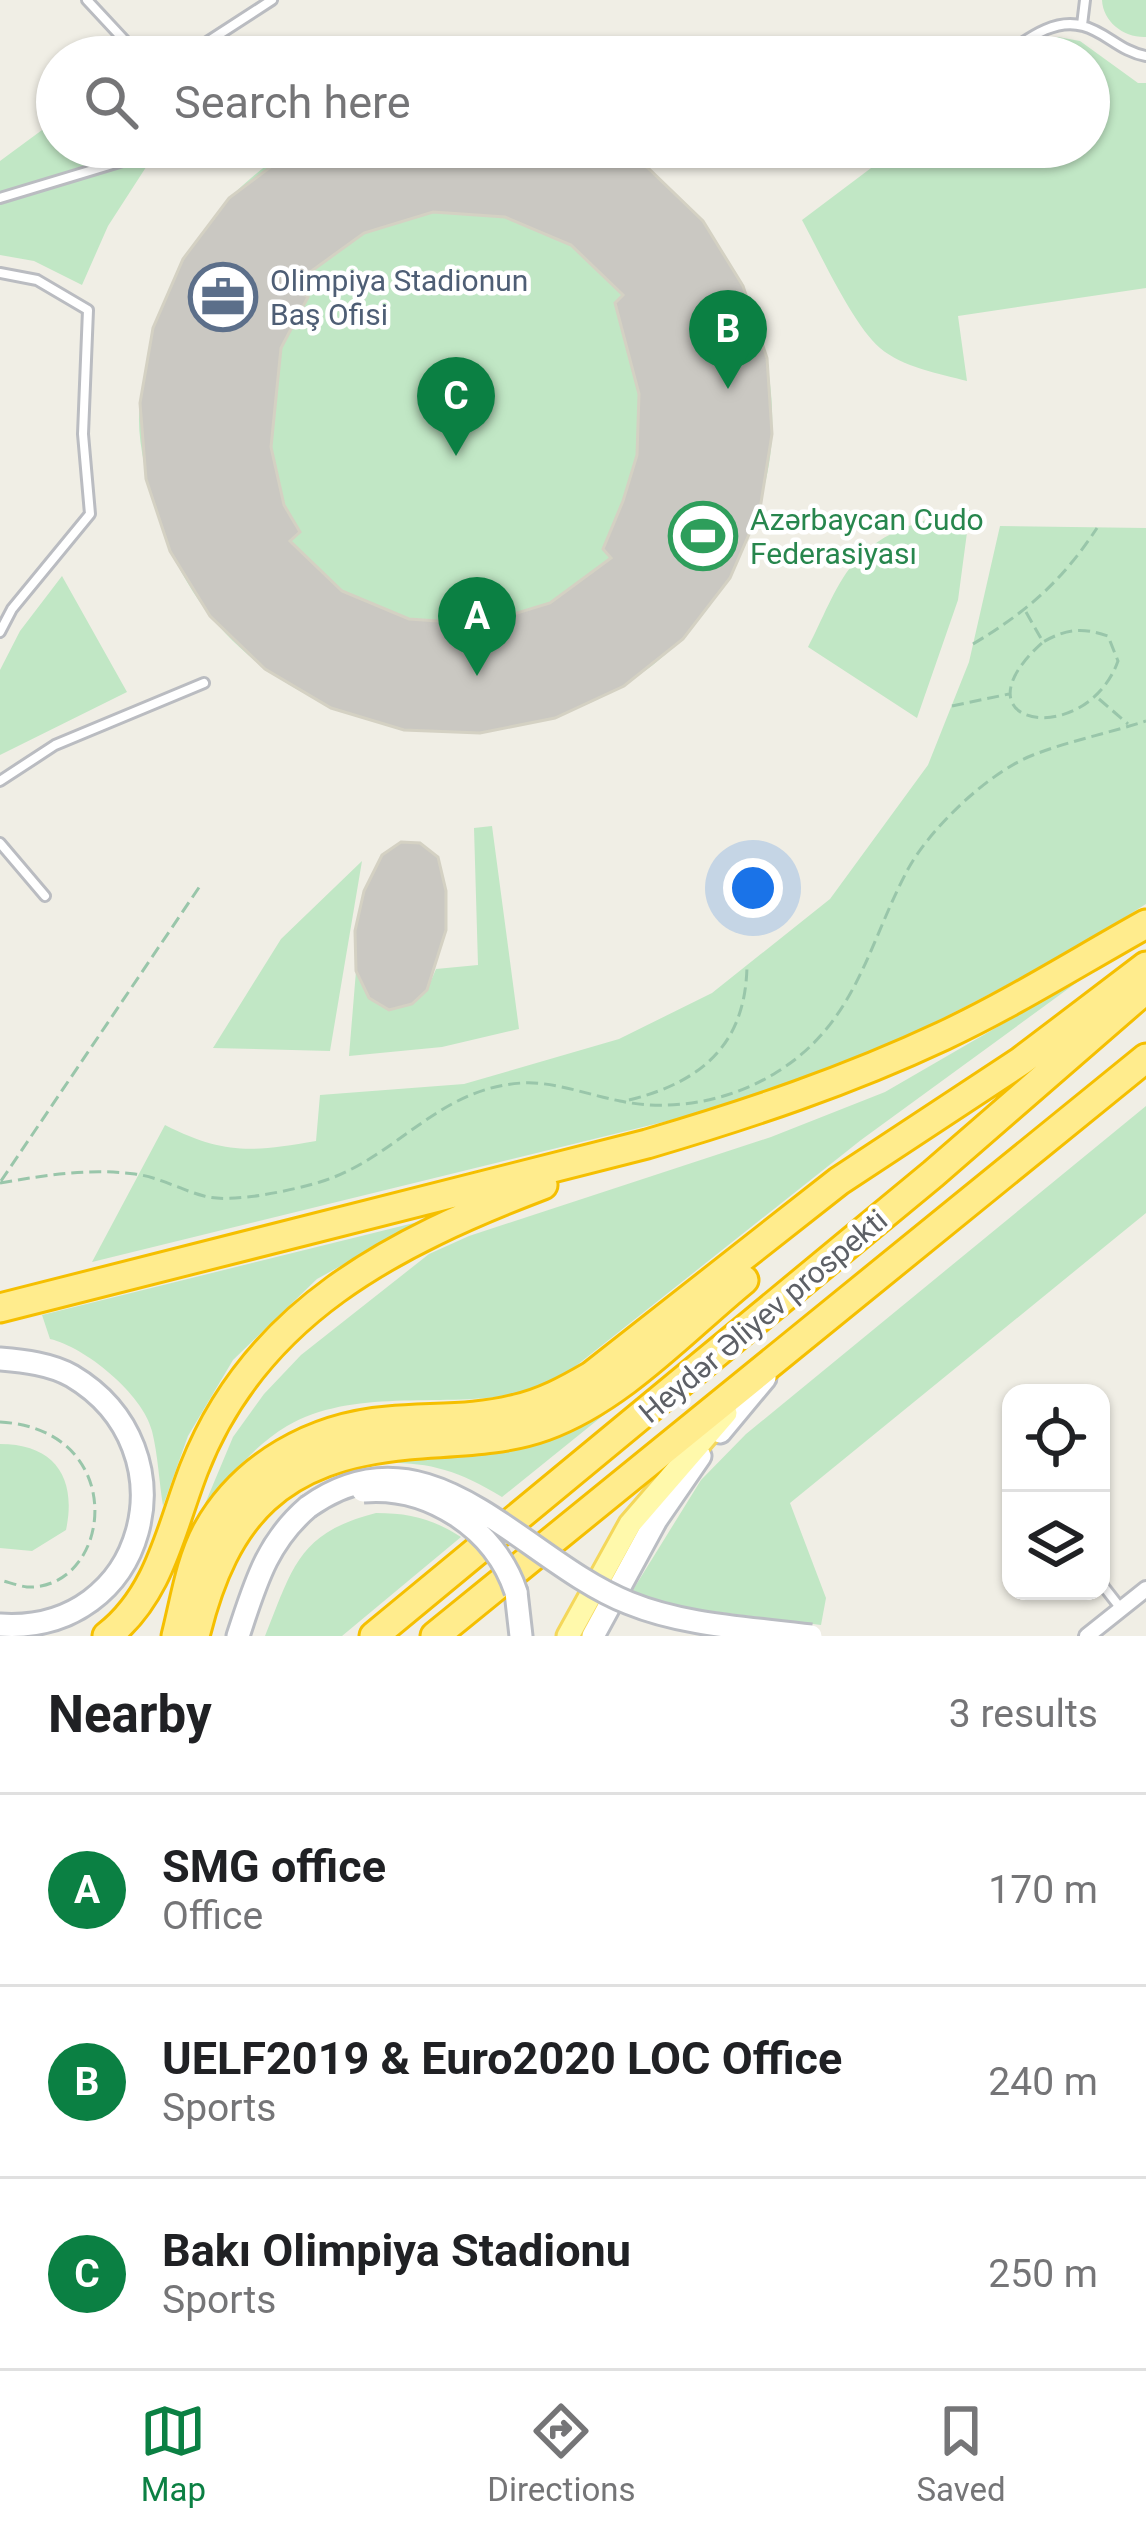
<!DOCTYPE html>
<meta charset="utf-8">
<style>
body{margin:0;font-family:Roboto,sans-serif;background:#f6f6f6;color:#202124}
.controls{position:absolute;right:36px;bottom:36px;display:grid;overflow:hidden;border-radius:24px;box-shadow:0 3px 9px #0004}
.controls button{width:108px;height:108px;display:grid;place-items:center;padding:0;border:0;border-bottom:3px solid #e0e0e0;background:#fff;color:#202124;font:60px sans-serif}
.you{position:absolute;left:753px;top:888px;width:42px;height:42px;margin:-30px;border:9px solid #fff;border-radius:50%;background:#1a73e8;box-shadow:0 0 0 18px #1a73e833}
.badge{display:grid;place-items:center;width:78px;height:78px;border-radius:50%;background:#0b8043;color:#fff;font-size:39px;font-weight:700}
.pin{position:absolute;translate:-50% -99px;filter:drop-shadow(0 3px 6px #0008)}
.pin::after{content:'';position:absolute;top:63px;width:42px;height:36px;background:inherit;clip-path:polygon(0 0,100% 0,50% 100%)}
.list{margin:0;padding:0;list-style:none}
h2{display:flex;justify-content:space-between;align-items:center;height:156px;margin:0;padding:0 48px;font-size:51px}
h2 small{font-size:39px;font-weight:400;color:#757577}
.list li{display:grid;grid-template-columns:78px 1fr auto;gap:36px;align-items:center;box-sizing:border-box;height:192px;padding:0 48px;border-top:3px solid #e0e0e0}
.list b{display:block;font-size:45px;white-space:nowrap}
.list p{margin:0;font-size:39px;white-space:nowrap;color:#757577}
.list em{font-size:39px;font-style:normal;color:#757577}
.icon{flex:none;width:66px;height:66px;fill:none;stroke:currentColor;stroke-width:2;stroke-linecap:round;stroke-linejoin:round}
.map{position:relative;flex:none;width:1146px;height:1636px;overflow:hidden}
.search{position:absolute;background:#fff;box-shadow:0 3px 9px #0004;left:36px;right:36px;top:36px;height:132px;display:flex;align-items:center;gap:30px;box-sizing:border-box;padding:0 42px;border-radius:66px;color:#757577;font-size:45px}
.sheet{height:732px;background:#fff}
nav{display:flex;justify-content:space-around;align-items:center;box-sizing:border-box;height:168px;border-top:3px solid #e0e0e0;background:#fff;font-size:33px;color:#757577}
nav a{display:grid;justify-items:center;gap:6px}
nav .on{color:#0b8043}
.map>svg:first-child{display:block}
.green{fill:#c1e7c5}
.building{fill:#cac8c2;stroke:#d4d1c3;stroke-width:3;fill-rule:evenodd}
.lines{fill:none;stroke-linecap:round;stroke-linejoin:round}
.service-casing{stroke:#babcc1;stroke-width:14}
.minor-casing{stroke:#babcc1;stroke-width:20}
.secondary-casing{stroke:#babdc3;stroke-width:27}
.primary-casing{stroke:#f4d75a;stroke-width:27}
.motorway-casing{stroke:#f5bf00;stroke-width:33}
.path{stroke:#99c6aa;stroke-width:3;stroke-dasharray:12 6;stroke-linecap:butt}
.service{stroke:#fff;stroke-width:8}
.minor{stroke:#fff;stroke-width:14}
.secondary{stroke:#fff;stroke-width:21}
.primary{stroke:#fff9ab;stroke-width:21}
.motorway{stroke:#ffec8d;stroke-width:27}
.secondary-bridge-casing{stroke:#babdc3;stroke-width:27;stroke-linecap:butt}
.secondary-bridge{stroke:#fff;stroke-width:21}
.labels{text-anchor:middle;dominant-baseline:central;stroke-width:9;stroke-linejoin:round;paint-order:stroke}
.service-label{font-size:30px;fill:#4e5e75;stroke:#fff;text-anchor:start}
.leisure-label{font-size:30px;fill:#27864d;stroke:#fff;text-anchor:start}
.street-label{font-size:30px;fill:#5d6066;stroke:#fff}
</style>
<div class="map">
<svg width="1146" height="1636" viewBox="0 0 1146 1636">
<rect width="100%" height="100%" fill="#f0eee5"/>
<path class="green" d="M1102,0H1146V37C1124,38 1103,22 1102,0Z
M1058,37L1080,41L1138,83H1146V288L958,316L967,381C940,374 902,367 880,348C853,325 820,253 802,220L899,147H1089V57H1029Z
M57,119V147H159L108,226L82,285L34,261L0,255V161Z
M297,147H612C713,206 777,315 772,433C771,472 759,511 743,547C631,805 247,787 159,520C149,487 135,438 140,404C144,380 166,344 176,320C188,294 216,214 232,196C248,179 275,157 297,147Z
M970,510L958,600L917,718L808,647C822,621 834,587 853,564C882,529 928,518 970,510Z
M1000,526L1146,528V904L1065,955L918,1031L749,1101L92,1262L165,1125C224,1155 253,1152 316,1141L320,1095L464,1084L619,1039L712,993L830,899L928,765L969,662Z
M62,576L127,692L0,755V670L20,631Z
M492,826L519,1029L442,1047L349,1056L356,971L369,998L389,1009L427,990L436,969L478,965L474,828Z
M362,861L330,1051L213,1048L281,939Z
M1087,975L861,1140L567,1373C550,1380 533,1391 515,1394C442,1408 354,1387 287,1426C253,1446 226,1481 202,1511L233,1437L264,1394L301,1355L429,1254L469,1236L771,1137L885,1092Z
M1146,1106V1213L790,1503L826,1598L821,1625L679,1607L631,1593L701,1480L746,1434Z
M422,1221L317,1279L233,1360L188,1436L163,1506C159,1482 158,1455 152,1431C143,1394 85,1347 50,1339L42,1315Z
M652,1376L502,1497C448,1464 417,1460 355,1464Z
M0,1444C55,1444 77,1478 66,1530L32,1551L0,1548Z
M376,1513C410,1513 433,1519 461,1537L342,1636H265C293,1567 298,1533 376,1513Z"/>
<path class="building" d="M297,147H612L648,168L703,221L743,286L767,358L772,434L760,509L730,578L683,639L624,686L555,718L480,733L404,730L331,708L265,669L210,616L170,551L146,479L140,403L153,328L183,259L229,198ZM433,212L505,217L571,245L623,295L615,303L639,394L637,455L623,501L603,549L611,558L550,603L481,624L409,619L342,591L290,541L300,532L284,505L271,447L281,348L308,297L296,290L306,275L364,233Z
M401,842L420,843L438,857L446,891V930L427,990L412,1004L389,1010L369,998L356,971L355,931L364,891L382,855Z"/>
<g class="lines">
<g class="service-casing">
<path id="service" d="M87,0L140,57
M1082,25L1085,0
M184,57L272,0
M1001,57C1024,42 1053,17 1083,26C1106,32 1121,52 1146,56
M0,198L169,147
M0,273L37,280L88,310L83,434L90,514L12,609L0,632
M0,781L55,745L204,683
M0,843L45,896
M1101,1583L1122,1610"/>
</g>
<g class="minor-casing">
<path id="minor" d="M1087,1636L1146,1589"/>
</g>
<g class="secondary-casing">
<path id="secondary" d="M0,1359C24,1361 51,1364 72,1376C195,1449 147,1635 0,1625
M720,1432L765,1378
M516,1592L521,1636
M238,1636C255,1585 266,1543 308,1507
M593,1636L656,1520L700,1456"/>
</g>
<g class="primary-casing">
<path id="primary" d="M568,1636L630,1524L726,1413"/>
</g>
<g class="motorway-casing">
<path id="motorway" d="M0,1308L647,1144C749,1114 847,1081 943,1036C1013,1003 1078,962 1146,924
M107,1636C160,1595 171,1528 194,1469C255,1312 394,1242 543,1185
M176,1636C185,1601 190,1563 207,1531C244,1465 314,1427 388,1421C430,1417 474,1420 516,1409C543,1403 567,1390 591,1376L839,1181L1021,1061L1146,966
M195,1636C225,1513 280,1457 408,1445C454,1441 501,1442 545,1426C620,1399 683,1330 744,1280
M374,1636L933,1174L1146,989
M435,1636L1146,1058"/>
</g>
<path class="path" d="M1026,612L1043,642C948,727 1086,750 1118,661L1108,636C1082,627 1066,629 1043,642
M973,644C1028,611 1062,581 1097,528
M1099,699L1128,724
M952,706L1009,694
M629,1100C702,1082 746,1044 747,965
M1,1181L202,883
M0,1183C47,1175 88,1168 135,1174C159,1177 181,1190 204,1196C231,1204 293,1190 320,1182C396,1159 437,1088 522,1083C553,1081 589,1095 620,1101C672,1112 731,1101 777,1072C856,1023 867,947 907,871C929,829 989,772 1033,755C1069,741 1109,733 1146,721
M0,1422C131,1429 113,1590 27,1587C19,1586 8,1582 0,1580"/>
<use href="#service" class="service"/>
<use href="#minor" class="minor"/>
<use href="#secondary" class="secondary"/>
<use href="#primary" class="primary"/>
<use href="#motorway" class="motorway"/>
<g class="secondary-bridge-casing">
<path id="secondary-bridge" d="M363,1491C430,1485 495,1529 516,1592
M308,1507C430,1420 522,1561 629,1603C685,1626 751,1628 811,1636"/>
</g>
<use href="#secondary-bridge" class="secondary-bridge"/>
</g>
<defs>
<g id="office-ring" transform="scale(3.45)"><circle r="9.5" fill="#fff" stroke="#5c6f8a" stroke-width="1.5"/><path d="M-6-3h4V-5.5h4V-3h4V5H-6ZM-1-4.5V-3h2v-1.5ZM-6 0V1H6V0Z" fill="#5c6f8a"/></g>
<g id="stadium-ring" transform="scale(3.45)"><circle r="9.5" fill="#fff" stroke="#2e9e5b" stroke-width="1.5"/><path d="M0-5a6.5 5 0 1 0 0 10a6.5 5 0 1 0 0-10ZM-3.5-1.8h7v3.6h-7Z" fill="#2e9e5b"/></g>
</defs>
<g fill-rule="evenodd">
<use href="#office-ring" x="223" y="297"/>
<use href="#stadium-ring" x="703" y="536"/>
</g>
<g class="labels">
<g class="service-label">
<text x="270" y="280">Olimpiya Stadionun<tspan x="270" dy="34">Baş Ofisi</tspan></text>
</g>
<g class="leisure-label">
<text x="750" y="519">Azərbaycan Cudo<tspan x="750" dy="34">Federasiyası</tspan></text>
</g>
<g class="street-label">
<text transform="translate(763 1316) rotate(-40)">Heydər Əliyev prospekti</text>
</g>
</g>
</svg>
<div class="controls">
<button><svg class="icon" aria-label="locate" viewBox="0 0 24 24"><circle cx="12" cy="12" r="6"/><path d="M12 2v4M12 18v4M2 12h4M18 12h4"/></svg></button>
<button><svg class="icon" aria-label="layers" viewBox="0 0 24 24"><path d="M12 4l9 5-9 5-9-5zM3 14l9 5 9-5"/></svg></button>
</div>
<div class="you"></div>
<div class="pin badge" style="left:477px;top:676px">A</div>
<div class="pin badge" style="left:728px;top:389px">B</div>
<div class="pin badge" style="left:456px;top:456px">C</div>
<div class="search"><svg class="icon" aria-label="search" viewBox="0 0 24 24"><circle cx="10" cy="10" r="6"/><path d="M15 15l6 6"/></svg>Search here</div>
</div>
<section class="sheet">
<h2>Nearby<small>3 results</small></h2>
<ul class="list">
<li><span class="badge">A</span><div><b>SMG office</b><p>Office</p></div><em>170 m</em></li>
<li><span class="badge">B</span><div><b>UELF2019 &amp; Euro2020 LOC Office</b><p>Sports</p></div><em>240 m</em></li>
<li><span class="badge">C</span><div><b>Bakı Olimpiya Stadionu</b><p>Sports</p></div><em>250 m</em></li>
</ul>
</section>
<nav>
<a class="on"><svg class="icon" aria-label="map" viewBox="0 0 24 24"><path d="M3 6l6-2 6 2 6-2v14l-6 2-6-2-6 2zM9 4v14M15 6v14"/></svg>Map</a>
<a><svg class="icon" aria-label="directions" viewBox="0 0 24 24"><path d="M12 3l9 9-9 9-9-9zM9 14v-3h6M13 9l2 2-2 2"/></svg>Directions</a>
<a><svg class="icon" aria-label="saved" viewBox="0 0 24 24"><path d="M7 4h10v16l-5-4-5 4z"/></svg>Saved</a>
</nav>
